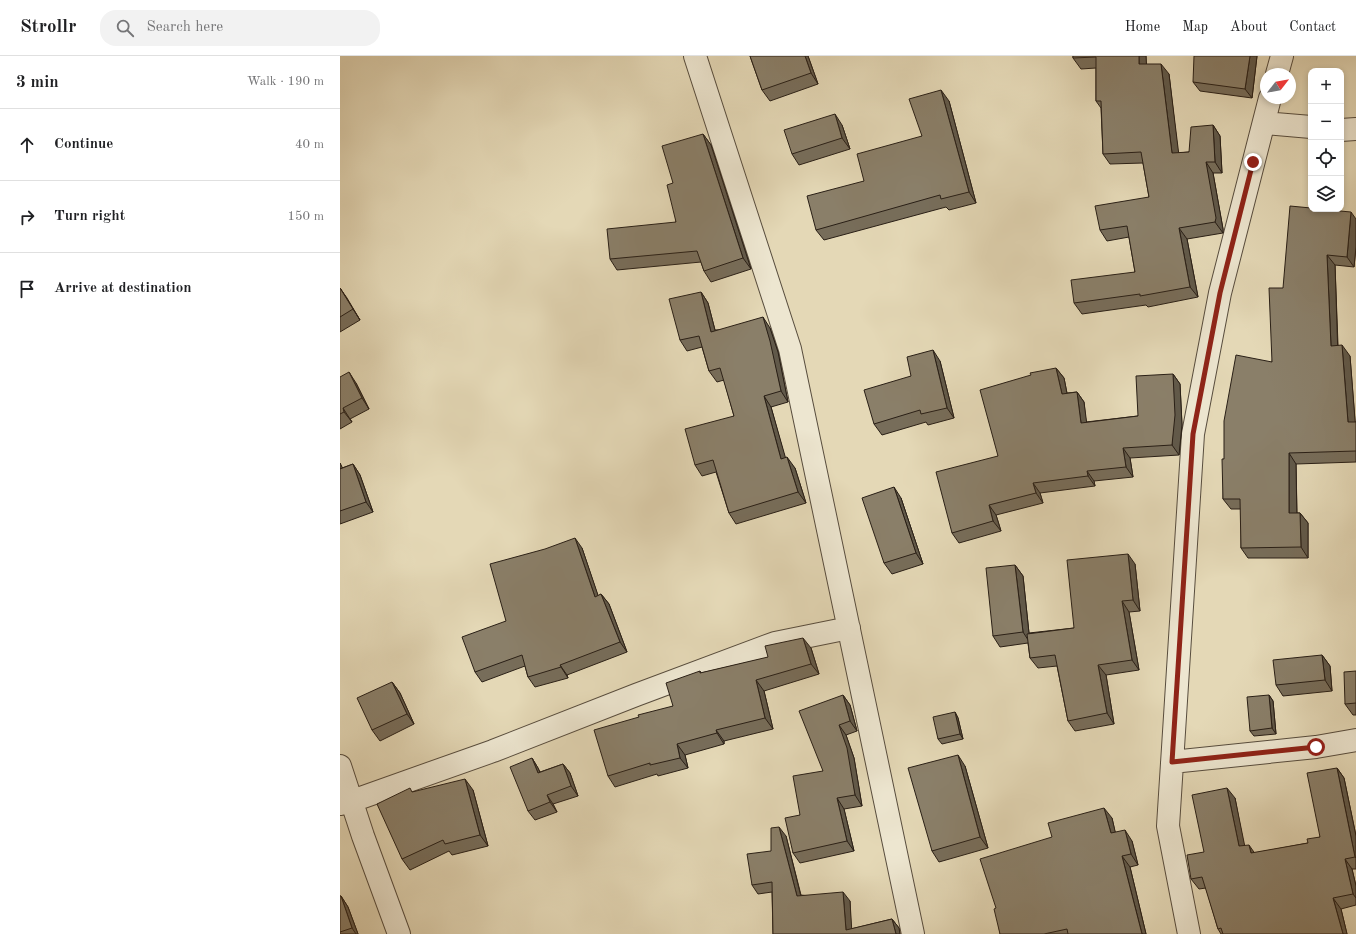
<!DOCTYPE html>
<meta charset="utf-8">
<style>
body{margin:0;font-family:"Old Standard TT",serif;background:#f2f2f2;color:#202124}
.controls{position:absolute;right:12px;top:12px;display:grid;overflow:hidden;border-radius:8px;box-shadow:0 2px 6px #0003}
.controls button{width:36px;height:36px;display:grid;place-items:center;padding:0;border:0;border-bottom:1px solid #e0e0e0;background:#fff;color:#202124;font:20px sans-serif}
.compass{position:absolute;left:920px;top:12px;width:36px;height:36px;border-radius:50%;background:#fff;box-shadow:0 2px 6px #0003;rotate:59deg}
.stop{position:absolute;width:12px;height:12px;margin:-9px;border:3px solid #8f2418;border-radius:50%;background:#fff}
.stop.end{background:#8f2418;border-color:#fff;box-shadow:0 1px 4px #0008}
.list{margin:0;padding:0;list-style:none}
h2{display:flex;justify-content:space-between;align-items:center;height:52px;margin:0;padding:0 16px;font-size:17px}
h2 small{font-size:13px;font-weight:400;color:#757577}
.list li{display:grid;grid-template-columns:26px 1fr auto;gap:12px;align-items:center;box-sizing:border-box;height:72px;padding:0 16px;border-top:1px solid #e0e0e0}
.list b{display:block;font-size:15px;white-space:nowrap}
.list em{font-size:13px;font-style:normal;color:#757577}
.icon{flex:none;width:22px;height:22px;fill:none;stroke:currentColor;stroke-width:2;stroke-linecap:round;stroke-linejoin:round}
.map{position:relative;flex:none;width:1016px;height:878px;overflow:hidden}
header{display:flex;align-items:center;gap:24px;box-sizing:border-box;height:56px;padding:0 20px;background:#fff;border-bottom:1px solid #e0e0e0}
header strong{font-size:19px}
nav{display:flex;gap:22px;margin-inline-start:auto;font-size:14px}
.search{width:280px;height:36px;background:#f2f2f2;display:flex;align-items:center;gap:10px;box-sizing:border-box;padding:0 14px;border-radius:16px;color:#757577;font-size:15px}
main{display:flex}
aside{flex:1;background:#fff}
.map>svg:first-child{display:block}
.lines{fill:none;stroke-linecap:round;stroke-linejoin:round}
.minor-casing{stroke:#584d3e;stroke-width:24}
.minor{stroke:#ede6d0;stroke-width:22}
.wall{fill:#776d5a;stroke:#291f16}
.shaded-wall{fill:#61594a;stroke:#291f16}
.building{fill:#8a7f69;stroke:#291f16}
.route{stroke:#8f2418;stroke-width:5}
</style>
<header>
<strong>Strollr</strong>
<div class="search"><svg class="icon" aria-label="search" viewBox="0 0 24 24"><circle cx="10" cy="10" r="6"/><path d="M15 15l6 6"/></svg>Search here</div>
<nav><a>Home</a><a>Map</a><a>About</a><a>Contact</a></nav>
</header>
<main>
<aside>
<h2>3 min<small>Walk · 190 m</small></h2>
<ul class="list">
<li><svg class="icon" aria-label="ahead" viewBox="0 0 24 24"><path d="M12 20V5M6 11l6-6 6 6"/></svg><div><b>Continue</b></div><em>40 m</em></li>
<li><svg class="icon" aria-label="right" viewBox="0 0 24 24"><path d="M7 20v-9h11M14 6l5 5-5 5"/></svg><div><b>Turn right</b></div><em>150 m</em></li>
<li><svg class="icon" aria-label="arrive" viewBox="0 0 24 24"><path d="M6 21V4h12l-3 4 3 4H6"/></svg><div><b>Arrive at destination</b></div></li>
</ul>
</aside>
<div class="map">
<svg width="1016" height="878" viewBox="0 0 1016 878">
<rect width="100%" height="100%" fill="#e4d8b6"/>
<filter id="stains"><feTurbulence type="fractalNoise" baseFrequency=".005" numOctaves="4"/><feColorMatrix values="0 0 0 0 .2 0 0 0 0 .09 0 0 0 0 .02 0 0 0 .5 -.17"/></filter>
<radialGradient id="worn" r=".72"><stop offset=".6" stop-color="#630" stop-opacity="0"/><stop offset="1" stop-color="#630" stop-opacity=".3"/></radialGradient>
<g class="lines">
<g class="minor-casing">
<path id="minor" d="M355,0L450,293L573,878
M937,18L942,0
M924,67L971,71
M1001,74L1016,73
M832,706L976,691L1016,684
M0,710L23,780L59,878
M0,748L12,745L153,695L296,639L435,587L509,572
M849,878L828,770L853,378L880,237L930,42"/>
</g>
<use href="#minor" class="minor"/>
</g>
<path class="wall" d="M410,0H468L478,28L430,45L422,34Z
M733,0H806V8L829,18L838,97L849,96L873,69L880,80L882,117H873L883,173V177L847,183L858,241L808,251L806,249L742,258L734,247L795,216L789,181L767,185L760,174L809,141L803,107L770,108L763,98L761,52L756,45V12L741,13L733,2Z
M917,0L912,42L860,35L853,26Z
M609,45L636,147L609,154L606,151L484,184L476,174L524,125L582,80Z
M502,69L510,93L459,109L452,98Z
M363,78L371,89L411,213L371,226L364,215L361,206L277,214L270,203L336,166L333,127Z
M1016,163V191L1014,211L995,209L998,289L1010,300L1015,366H1016V406L956,408L957,457H960L968,467V502H908L901,492V453H891L883,443L884,403L932,306L943,232Z
M0,232L20,264L0,276Z
M361,236L368,247L375,274L430,272L438,296L448,346L431,351L445,402L455,412L466,447L396,468L389,457L376,416L362,420L355,409L394,360L384,324L377,326L369,315L362,291L347,295L340,284Z
M600,305L614,362L588,369L586,366L542,379L534,368L571,320Z
M716,312L724,322L727,337L737,336L744,346L746,366L798,360L833,318L840,328L842,369L839,399L790,402L793,421L754,425L755,430L700,437L703,447L656,459L661,475L619,487L612,477L658,400Z
M0,321L16,327L29,353L10,363L12,366L0,373Z
M0,407L2,412L13,408L20,419L33,456L0,468Z
M561,442L583,508L552,518L544,507Z
M242,492L258,540L261,538L269,548L287,596L227,619L228,622L195,631L188,621L185,610L142,626L135,616L166,565Z
M795,508L800,555L789,556L799,614L766,619L774,668L735,675L728,665L717,610L698,612L690,602L688,587L660,591L653,580L675,509L683,520L689,577L734,572Z
M471,592L479,618L424,635L433,673L384,685V688L345,699L348,712L318,720L317,718L275,731L268,720L333,650L360,615L361,617Z
M982,599L990,610L992,635L943,640L936,629Z
M1016,615V659H1013L1005,648Z
M52,626L60,637L74,668L40,685L32,674Z
M503,639L510,649L517,675L506,679L514,702L522,750L504,753L514,795L460,807L453,797L460,759L483,715Z
M929,639L933,645L936,678L914,680L910,675Z
M615,656L618,662L623,683L602,688L598,683Z
M192,702L198,712L200,716L223,708L230,717L238,740L213,748L217,756L195,764L188,755Z
M625,710L648,792L599,806L592,795Z
M997,712L1004,722L1016,780V813H1012L1016,830V849L1001,853L1007,878H881L878,873L866,832L859,833L851,823L895,742L904,790L915,797L968,787L980,781Z
M133,734L148,790L112,799L109,795L70,814L62,803L73,736Z
M772,762L775,776L792,785L798,809L790,811L806,878H660L656,852Z
M446,780L461,839L510,845L511,873L552,863L559,872L560,878H433L432,836L418,838L412,829L431,795Z
M0,840H1L8,851L18,878H0Z"/>
<path class="shaded-wall" d="M465,0H468L478,28L471,17Z
M799,0H806L807,18L799,8Z
M910,0H917L912,42L905,33Z
M821,8L829,18L840,108L832,97Z
M601,34L609,45L636,147L629,136Z
M495,58L502,69L510,93L502,82Z
M873,69L880,80L882,117L875,106Z
M363,78L371,89L411,213L403,202Z
M866,106L873,117L883,173V177L875,166Z
M1011,156L1016,163V191L1014,211L1007,201Z
M839,172L847,183L858,241L850,231Z
M987,199L995,209L998,301L991,290Z
M0,232L7,242L20,264L13,253Z
M361,236L368,247L378,286L371,276Z
M423,261L430,272L438,296L448,346L441,335Z
M1002,289L1010,300L1016,376L1008,366Z
M593,294L600,305L614,362L607,352Z
M716,312L724,322L729,348L722,338Z
M9,316L16,327L29,353L22,342Z
M833,318L840,328L842,369L839,399L832,389Z
M737,336L744,346L748,377L741,367Z
M424,340L431,351L449,414L441,403Z
M3,352L10,363L12,366L4,356Z
M783,392L790,402L793,421L786,411Z
M949,397L956,408L957,467L949,457Z
M447,401L455,412L466,447L458,436Z
M0,407L8,423L0,412Z
M13,408L20,419L33,456L26,446Z
M747,415L754,425L755,430L748,420Z
M693,427L700,437L703,447L696,437Z
M554,431L561,442L583,508L576,497Z
M649,449L656,459L661,475L653,465Z
M960,457L968,467V502L961,491Z
M235,482L242,492L262,551L255,541Z
M788,498L795,508L800,555L793,544Z
M675,509L683,520L690,587L683,576Z
M261,538L269,548L287,596L280,586Z
M782,545L789,556L799,614L792,604Z
M463,582L471,592L479,618L471,608Z
M982,599L990,610L992,635L985,624Z
M220,609L227,619L228,622L221,611Z
M758,609L766,619L774,668L767,657Z
M416,624L424,635L433,673L425,662Z
M52,626L60,637L74,668L67,658Z
M503,639L510,649L517,675L510,665Z
M929,639L933,645L936,678L932,672Z
M615,656L618,662L623,683L620,678Z
M499,669L506,679L514,702L522,750L515,739Z
M376,674L384,685V688L377,677Z
M337,688L345,699L348,712L340,702Z
M618,699L625,710L648,792L640,781Z
M192,702L198,712L204,726L198,717Z
M223,708L230,717L238,740L231,730Z
M997,712L1004,722L1016,780V802L1015,801Z
M125,723L133,734L148,790L140,779Z
M887,732L895,742L907,801L899,790Z
M207,739L213,748L217,756L210,746Z
M497,742L504,753L514,795L507,785Z
M764,752L772,762L778,788L771,777Z
M439,771L446,780L463,849L457,840Z
M785,774L792,785L798,809L791,798Z
M909,789L916,799L911,797Z
M782,800L790,811L806,878H802Z
M1005,803L1012,813L1016,830V842L1013,838Z
M503,836L510,845L512,878L506,874Z
M1,840L8,851L18,878H16L12,872Z
M993,842L1001,853L1007,878H1003Z
M552,863L559,872L560,878H556Z"/>
<path class="building" d="M410,0H465L471,17L422,34Z
M733,0H799V8H821L832,97L849,96L851,71L873,69L875,106H866L876,162L875,166L839,172L850,231L800,240V238L734,247L731,224L795,216L787,170L760,174L755,150L809,141L801,96L763,98L761,45H756V1L733,2Z
M854,0H910L905,33L853,26Z
M601,34L629,136L601,143L600,139L476,174L467,140L524,125L517,98L582,80L569,43Z
M495,58L502,82L452,98L444,74Z
M363,78L403,202L364,215L357,195L270,203L267,173L336,166L327,129L333,127L322,90Z
M950,150L971,152V153H978L1011,156L1007,201L987,199L991,290L1002,289L1008,366H1016V395L949,397V457H960L961,491L901,492L900,443H883L882,403H884V365L896,299L932,306L929,232H943Z
M0,232L13,253L0,261Z
M361,236L371,276L423,261L430,285L441,335L424,340L441,403L447,401L458,436L389,457L373,404L355,409L345,373L394,360L380,312L369,315L359,280L340,284L329,243Z
M593,294L607,352L581,358L580,354L534,368L524,334L571,320L567,301Z
M716,312L722,338L737,336L741,367L798,360L796,320L833,318L835,359L832,389L783,392L786,411L747,415L748,420L693,427L696,437L649,449L653,465L612,477L596,416L658,400L640,334L691,319L690,317Z
M9,316L22,342L3,352L4,356L0,358V321Z
M13,408L26,446L0,455V412V413Z
M554,431L576,497L544,507L522,442Z
M235,482L255,541L261,538L280,586L220,609L221,611L188,621L182,599L135,616L122,581L166,565L150,508L205,493Z
M788,498L793,544L782,545L792,604L758,609L767,657L728,665L715,599L690,602L687,578L734,572L727,504Z
M675,509L683,576L653,580L646,512Z
M463,582L471,608L416,624L425,662L376,674L377,677L337,688L340,702L310,709V707L268,720L254,674L299,661L298,659L333,650L326,627L360,615V617L428,601L425,590Z
M982,599L985,624L936,629L933,604Z
M1016,615V647L1005,648L1004,616Z
M52,626L67,658L32,674L17,642Z
M503,639L510,665L499,669L507,692L515,739L497,742L507,785L453,797L445,762L460,759L453,720L483,715L459,655Z
M929,639L932,672L910,675L907,641Z
M615,656L620,678L598,683L593,661Z
M618,699L640,781L592,795L568,712Z
M192,702L198,717L223,708L231,730L207,739L210,746L188,755L170,711Z
M997,712L1015,801L1005,803L1013,838L993,842L1003,878H883L881,872L878,873L862,821L851,823L847,799L864,796L852,739L887,732L899,790L909,789L911,797L968,787L967,783L980,781L967,717Z
M125,723L140,779L105,788L103,784L62,803L37,748L70,732L72,736Z
M764,752L771,777L785,774L791,798L782,800L802,878H728L727,873L704,878H660L654,853L656,852L640,803L712,781L708,767Z
M439,771L457,840L503,836L506,874L552,863L556,878H433L432,826L412,829L407,798L431,795V772Z
M0,840H1L12,872L0,876Z"/>
<g class="lines">
<path class="route" d="M913,106L880,237L853,378L832,706L976,691"/>
</g>
<rect width="100%" height="100%" filter="url(#stains)"/>
<rect width="100%" height="100%" fill="url(#worn)"/>
</svg>
<div class="controls">
<button>+</button>
<button>−</button>
<button><svg class="icon" aria-label="locate" viewBox="0 0 24 24"><circle cx="12" cy="12" r="6"/><path d="M12 2v4M12 18v4M2 12h4M18 12h4"/></svg></button>
<button><svg class="icon" aria-label="layers" viewBox="0 0 24 24"><path d="M12 4l9 5-9 5-9-5zM3 14l9 5 9-5"/></svg></button>
</div>
<svg class="compass" viewBox="-18 -18 36 36"><path d="M0-13l5 13h-10z" fill="#e53935"/><path d="M0 13l5-13h-10z" fill="#757577"/></svg>
<div class="stop" style="left:976px;top:691px"></div>
<div class="stop end" style="left:913px;top:106px"></div>
</div>
</main>
